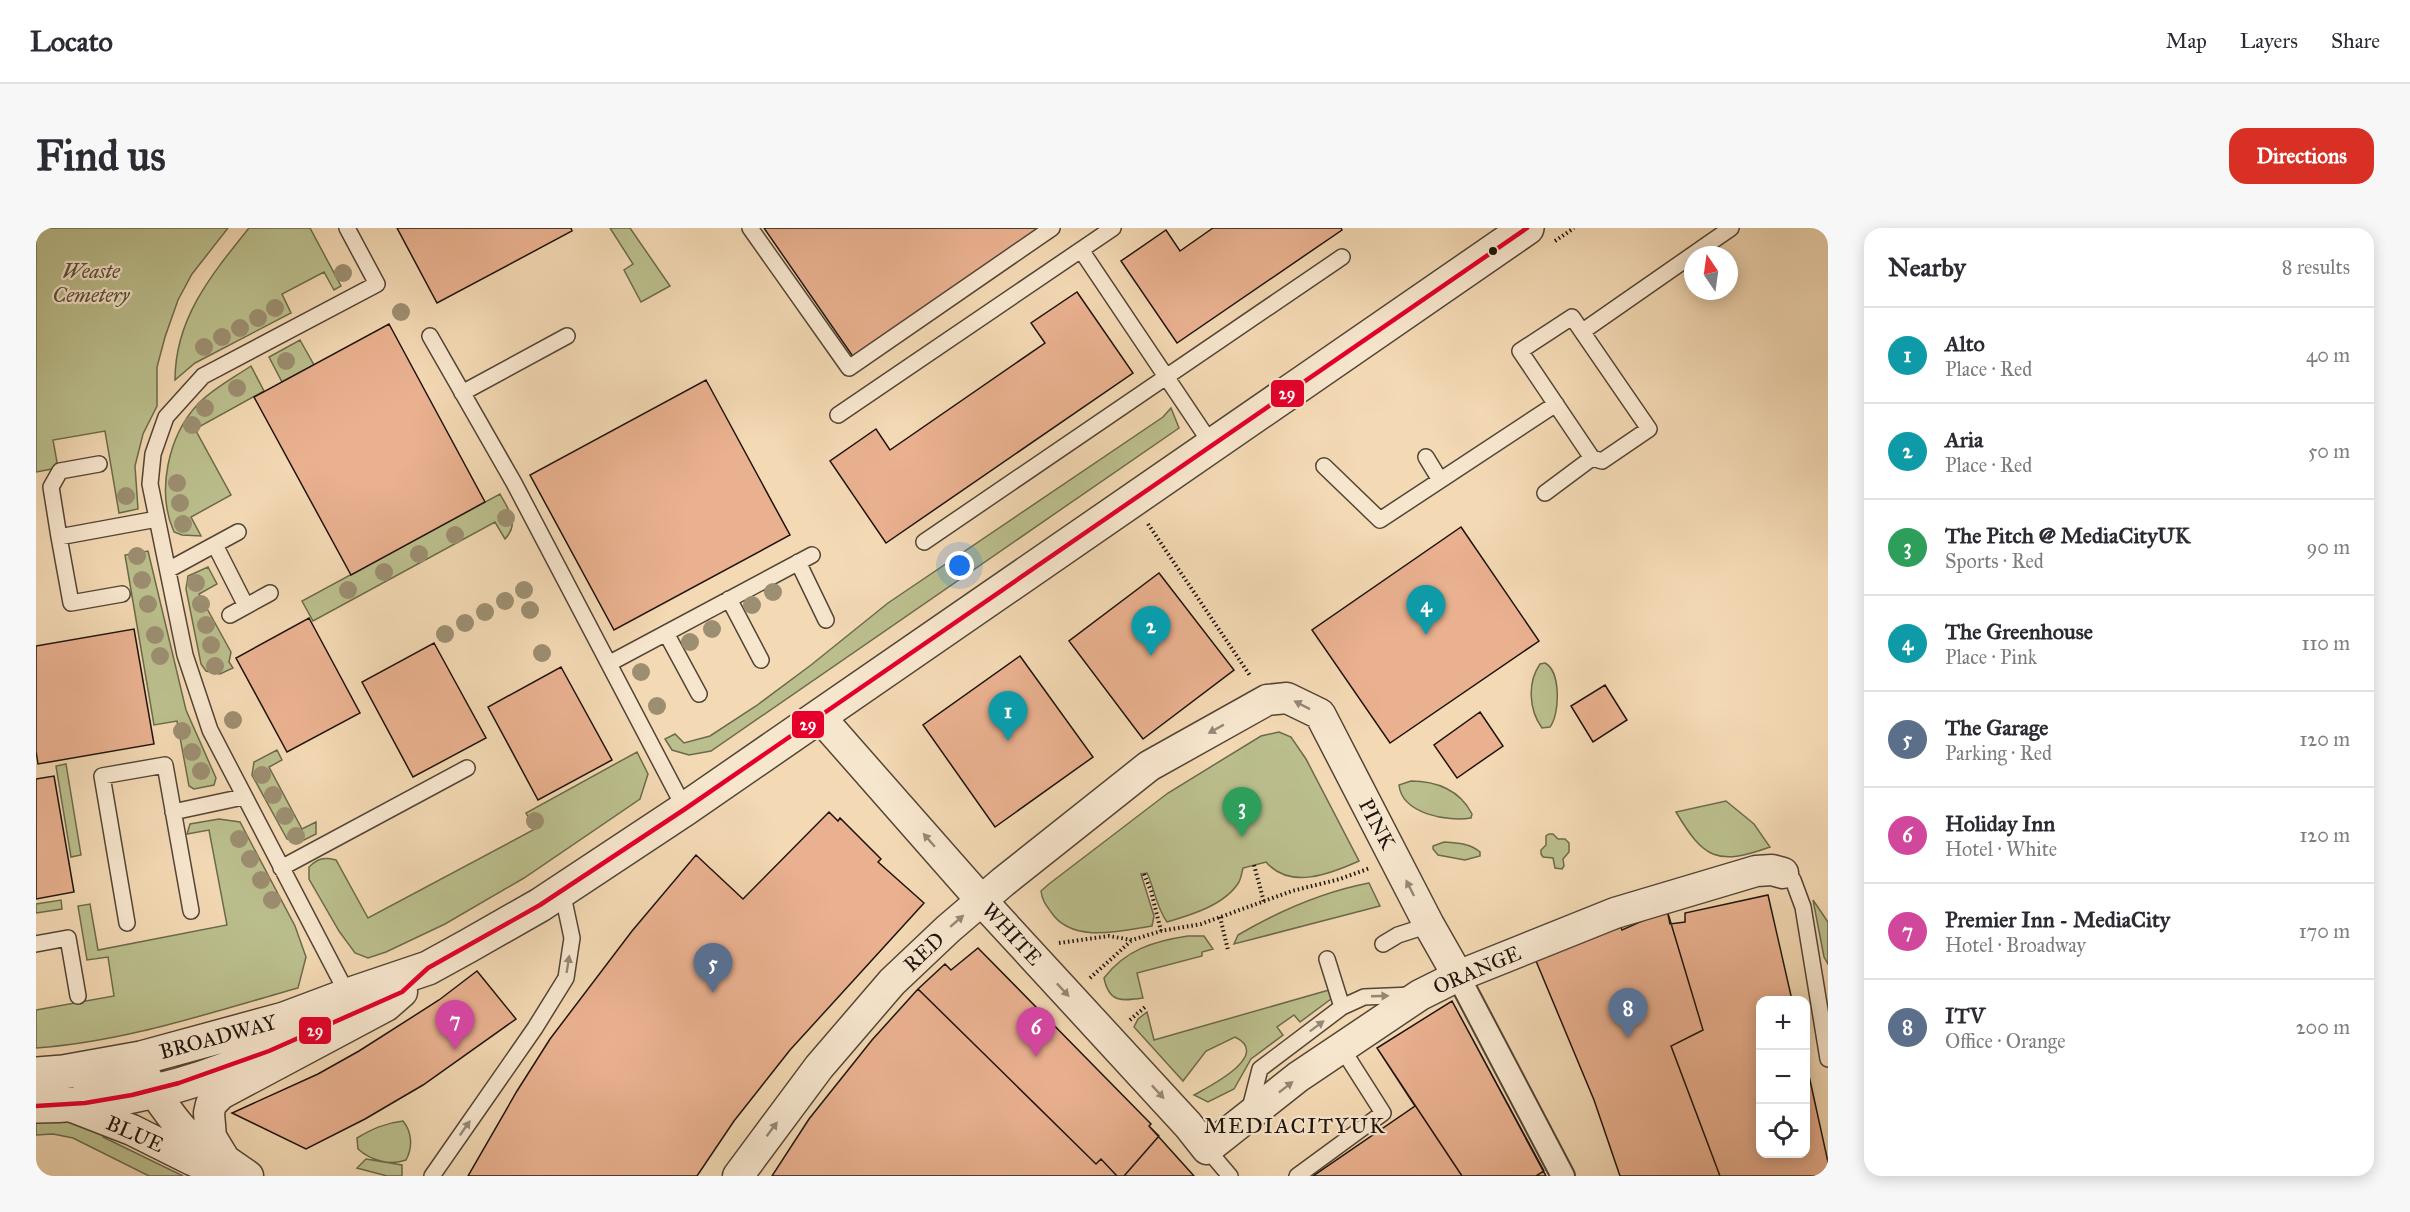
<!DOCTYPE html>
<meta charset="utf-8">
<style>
body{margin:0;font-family:"IM FELL Great Primer",serif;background:#f7f7f7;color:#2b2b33}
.controls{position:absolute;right:18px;bottom:18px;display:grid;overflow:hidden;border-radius:12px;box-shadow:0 3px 15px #0003}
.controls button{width:54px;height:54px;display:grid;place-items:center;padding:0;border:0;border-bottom:2px solid #e1e1e2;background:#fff;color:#2b2b33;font:30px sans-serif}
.compass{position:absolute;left:1648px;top:18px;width:54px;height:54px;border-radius:50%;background:#fff;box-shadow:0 3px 15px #0003;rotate:347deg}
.you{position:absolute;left:924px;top:338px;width:21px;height:21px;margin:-15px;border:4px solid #fff;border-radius:50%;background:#1a73e8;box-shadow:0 0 0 9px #1a73e833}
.badge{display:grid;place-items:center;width:39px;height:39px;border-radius:50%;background:#d93025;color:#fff;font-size:20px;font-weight:700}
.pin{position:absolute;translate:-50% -50px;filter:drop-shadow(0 2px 3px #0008)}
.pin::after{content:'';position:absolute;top:32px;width:21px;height:18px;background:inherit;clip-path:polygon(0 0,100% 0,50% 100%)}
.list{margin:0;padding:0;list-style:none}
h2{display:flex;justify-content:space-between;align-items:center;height:78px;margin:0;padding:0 24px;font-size:26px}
h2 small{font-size:20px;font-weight:400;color:#7c7c81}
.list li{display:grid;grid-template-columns:39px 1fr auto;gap:18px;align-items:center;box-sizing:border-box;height:96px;padding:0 24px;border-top:2px solid #e1e1e2}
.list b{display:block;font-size:22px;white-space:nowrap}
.list p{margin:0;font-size:20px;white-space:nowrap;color:#7c7c81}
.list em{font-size:20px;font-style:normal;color:#7c7c81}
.icon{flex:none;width:33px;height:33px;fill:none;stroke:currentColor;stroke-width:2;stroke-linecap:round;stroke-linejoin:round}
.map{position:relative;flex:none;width:1792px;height:948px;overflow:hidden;border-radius:18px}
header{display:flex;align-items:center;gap:36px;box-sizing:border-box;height:84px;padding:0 30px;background:#fff;border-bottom:2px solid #e1e1e2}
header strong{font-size:28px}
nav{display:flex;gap:33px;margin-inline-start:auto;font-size:21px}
.intro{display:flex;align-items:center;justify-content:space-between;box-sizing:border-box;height:144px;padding:0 36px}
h1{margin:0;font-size:42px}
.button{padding:15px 27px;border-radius:18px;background:#d93025;color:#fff;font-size:21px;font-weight:700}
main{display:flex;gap:36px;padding:0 36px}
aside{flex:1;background:#fff;border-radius:18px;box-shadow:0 3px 15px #0003}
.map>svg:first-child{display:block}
.green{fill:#bbbf8d;stroke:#6c6a4c;stroke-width:1.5}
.building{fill:#eab190;stroke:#1e140c;stroke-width:1.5}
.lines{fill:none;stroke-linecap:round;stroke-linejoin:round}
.service-casing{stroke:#534536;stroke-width:18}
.pedestrian-casing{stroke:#534536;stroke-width:26}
.minor-casing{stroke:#534536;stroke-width:33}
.tertiary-casing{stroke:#534536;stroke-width:36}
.path{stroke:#1e140c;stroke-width:4;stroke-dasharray:1.5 3;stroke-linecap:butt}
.service{stroke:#f7e6ce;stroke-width:15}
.pedestrian{stroke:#f7e6ce;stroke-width:22}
.minor{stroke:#f7e6ce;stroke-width:30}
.tertiary{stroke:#f7e6ce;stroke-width:33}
.bus-1-casing{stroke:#f7e6ce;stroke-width:9}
.bus-1{stroke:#e4002b;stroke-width:4.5}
.tree{fill:#9c8e70}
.oneway{fill:#958877}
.bus-dot{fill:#1e140c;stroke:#f7e6ce;stroke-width:2}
.labels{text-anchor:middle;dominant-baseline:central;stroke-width:4.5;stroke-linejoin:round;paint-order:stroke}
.park-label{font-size:21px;font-style:italic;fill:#555039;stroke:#f7e6ce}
.street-label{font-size:21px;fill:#1e140c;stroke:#f7e6ce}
.neighbourhood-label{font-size:22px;letter-spacing:1.5px;fill:#1e140c;stroke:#f7e6ce}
.line-badge{stroke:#f7e6ce;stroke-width:2}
.badge-label{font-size:16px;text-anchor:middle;font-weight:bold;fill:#fff}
</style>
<header>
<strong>Locato</strong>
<nav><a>Map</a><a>Layers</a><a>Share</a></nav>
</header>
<div class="intro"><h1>Find us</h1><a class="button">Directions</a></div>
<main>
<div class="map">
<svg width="1792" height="948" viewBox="0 0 1792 948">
<rect width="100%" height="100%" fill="#f3d9b4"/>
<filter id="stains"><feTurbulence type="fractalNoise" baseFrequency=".00333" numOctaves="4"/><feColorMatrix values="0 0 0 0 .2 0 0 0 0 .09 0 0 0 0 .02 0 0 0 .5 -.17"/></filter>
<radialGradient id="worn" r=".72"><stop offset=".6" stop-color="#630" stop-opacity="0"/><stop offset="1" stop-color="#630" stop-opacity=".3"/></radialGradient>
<path class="green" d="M0,0H192L156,46L142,72L129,109L121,139V178L107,206L99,238L102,281L83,285L69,203L17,212L21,234L16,241L0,244Z
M213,0H274L305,58L298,62L288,44L246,66L255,85L159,135L139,152C139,90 176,46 213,0Z
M574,0H594L634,58L605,74L588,42L597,36Z
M264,112L278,137L246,154L233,129Z
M215,138L228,163L159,201L195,267L155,289L165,308L146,307L138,304C120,264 132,208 162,176C176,161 197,150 215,138Z
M1135,180L1143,200L675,523L653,527L636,522L629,511L639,506L648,515L674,508L720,478L775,437L852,375L1127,189Z
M464,266C473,283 484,295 469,311L459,294L277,393L266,373Z
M112,323L150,482L180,550L178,557L158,561L153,558L141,493L118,497L89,327Z
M172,339L181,356L163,366L195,424L193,434L197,440L184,446L170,443L165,436L150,361L152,348Z
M1509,435C1525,443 1524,486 1514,499L1506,500C1493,482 1491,455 1504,436Z
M1243,504L1255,509L1270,531L1323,633C1294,646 1254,662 1230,634L1207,640C1206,644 1205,650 1203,654C1189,677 1155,687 1131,694C1120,679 1119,662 1111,645L1105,646L1118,688L1116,698C1085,703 1036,716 1015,684C1010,677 1006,672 1005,663L1013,656L1132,565L1225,508Z
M241,522L246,532L233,539L266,601L280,594V606L262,615L251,611L216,547L218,534Z
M601,524L612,546L604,571L488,650L409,696L350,724L332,730L319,725L303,703L273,651V639C282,630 288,629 300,632L332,690L499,601L490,585Z
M30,536L45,627L35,629L20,538Z
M1375,553C1400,553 1424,562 1436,586L1435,590C1412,594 1366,586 1363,557Z
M1690,573L1718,596L1734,619C1681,638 1668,631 1640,584Z
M183,591L204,594L259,698L270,729L262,760C176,784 89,814 0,820V782L78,768L72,729L51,732L42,678L54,676L62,722L191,697L173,602L151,606L154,596Z
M1513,606H1517L1522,611H1529L1533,615V624L1527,631L1528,638L1526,641L1519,640L1517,630L1507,629L1505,626V622L1510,617V608Z
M1408,614C1421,615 1434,615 1444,624V628L1429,632L1402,627L1397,621V618Z
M1333,655L1344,678L1198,716L1202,707C1243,683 1286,664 1333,655Z
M25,672L26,681L0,685V676Z
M1777,672L1792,694V736L1788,729Z
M1152,708H1168L1177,721L1166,724V728L1101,745L1107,770C1086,773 1073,775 1068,750C1089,722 1118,713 1152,708Z
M1293,762L1295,771L1264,794L1258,787L1241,799L1247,807L1215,831L1198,861L1172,874L1158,867C1174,858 1236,827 1199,809L1170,823L1147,853L1098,799L1102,791L1111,784L1118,812Z
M0,888L36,890L70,901L67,909L147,948H113L37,910L17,906L0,907Z
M367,893C376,904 377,919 370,932C354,938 334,932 322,921L321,910C336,901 349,895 367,893Z
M330,931L366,937V948H351L321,940Z"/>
<path class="building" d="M361,0H535L536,3L401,75Z
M728,0H1007L818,130Z
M1177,0H1305L1306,2L1141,115L1085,33L1130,2L1144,23Z
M1041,64L1097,145L850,315L794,233L840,201L854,222L1009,115L995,95Z
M353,96L449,274L315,347L218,169Z
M670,152L754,307L578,402L494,247Z
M1425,299L1503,413L1354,515L1276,402Z
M1123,345L1198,442L1107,511L1033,413Z
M273,390L324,485L251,524L200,430Z
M98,401L118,516L2,536L0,523V418Z
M398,415L450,510L377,549L326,454Z
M984,428L1057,529L959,599L887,497Z
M525,439L576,532L502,572L452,479Z
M1569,457L1591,492L1557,514L1535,478Z
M1444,484L1467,518L1421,550L1398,517Z
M18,548L38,664L0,671V551Z
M793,584L802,593L804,590L845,631L842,634L888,675L754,822L698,893L661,948H432L481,863L514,811L596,703L660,627L707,671Z
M1732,667L1756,772H1724V926H1770V834L1792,934V948H1584L1558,872L1495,721L1580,686L1586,702L1631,682L1634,696L1649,694V685Z
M1631,682L1667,802L1635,818L1684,948H1584L1558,872L1495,721L1580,686L1586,702Z
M942,720L1115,896L1113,898L1158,948H736L773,891L836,812L882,761L909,736L915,742Z
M942,720L1115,896L1113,898L1123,908L1088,948H1081L1065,931L1060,936L882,761L909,736L915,742Z
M441,743L480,791L387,857L329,891L270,921L196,885L282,846L323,823L403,772Z
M1416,773L1510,948H1277L1379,878L1341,820Z
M1416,773L1508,943L1500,948H1426L1341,820Z"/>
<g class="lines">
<g class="service-casing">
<path id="service" d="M311,0L341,56L167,148L130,189L117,226L114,256L149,427L174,502L312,767
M714,0L813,140L1016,0
M1045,22L1176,217
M1536,89L1613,201L1566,233L1556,230L1484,123Z
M1547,103L1695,0
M394,108L478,255L649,581
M426,165L531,108
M802,187L1077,0
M1390,229L1404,252
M1288,238L1344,292L1520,176
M1509,265L1556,230
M23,309L15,259L24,243L63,236
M888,314L1306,29
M179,317L210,378
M762,334L790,392
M132,342L202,304
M86,366L35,375L23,309L121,291
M693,371L725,432
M194,387L234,365
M630,405L663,466
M574,435L776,327
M137,584L207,569
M245,640L431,540
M1747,645L1757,652L1767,679L1792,831
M91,695L66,548L129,537L155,683
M0,716L32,710L42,768
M1347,716L1362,707L1393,697
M1306,779L1328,769L1376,767
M1213,884L1224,841L1306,779L1291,731
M1171,921L1194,948
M396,948L499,800L530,750L536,710L526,663
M1261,948L1347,885L1305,819"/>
</g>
<g class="pedestrian-casing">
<path id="pedestrian" d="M1422,748L1527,948"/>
</g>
<g class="minor-casing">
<path id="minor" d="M784,489L945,672L1152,897L1171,921L1262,849L1384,767L1422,748L1579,685L1720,643L1736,642L1747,645
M51,853L67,850L110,849C120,868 145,904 162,916C170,921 179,926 187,930
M34,878L96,902L156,932L179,942
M212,948L189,932L175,909L173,885L175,876L185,866L350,778L366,764
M702,948L783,839L856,754L912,701L967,654L1113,538L1231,472L1251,470L1284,486L1393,697L1422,748"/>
</g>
<g class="tertiary-casing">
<path id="tertiary" d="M0,846L27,844L105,830L248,791L312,767L392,740L432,718L504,677L649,581L1491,0
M0,878C60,878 131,864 188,842C223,828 258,811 293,796"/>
</g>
<path class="path" d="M1519,13L1538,0
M1112,296L1215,449
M1218,637L1228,674
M1108,646L1115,663L1125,703
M1184,689L1192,722
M1023,715L1073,708L1096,712L1125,703L1165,696L1256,663L1304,651L1334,640
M1054,750L1095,713
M1094,792L1109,779"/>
<use href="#service" class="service"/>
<use href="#pedestrian" class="pedestrian"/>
<use href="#minor" class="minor"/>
<use href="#tertiary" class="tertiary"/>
<g class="bus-1-casing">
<path id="bus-1" d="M0,878L49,875L96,867L143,855L233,823L366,764L392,740L504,677L649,581L1491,0"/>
</g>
<use href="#bus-1" class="bus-1"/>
</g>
<g class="tree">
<circle cx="307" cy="45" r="9"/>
<circle cx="239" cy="80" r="9"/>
<circle cx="365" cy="84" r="9"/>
<circle cx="222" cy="90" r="9"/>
<circle cx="204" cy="100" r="9"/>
<circle cx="186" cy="109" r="9"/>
<circle cx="168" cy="119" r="9"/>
<circle cx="250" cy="133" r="9"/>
<circle cx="201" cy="160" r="9"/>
<circle cx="169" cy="180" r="9"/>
<circle cx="156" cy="197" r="9"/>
<circle cx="141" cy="255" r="9"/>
<circle cx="90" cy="268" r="9"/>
<circle cx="144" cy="275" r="9"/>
<circle cx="470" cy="290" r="9"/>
<circle cx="147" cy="296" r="9"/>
<circle cx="419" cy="307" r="9"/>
<circle cx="383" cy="326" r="9"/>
<circle cx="101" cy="328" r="9"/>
<circle cx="348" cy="344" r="9"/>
<circle cx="106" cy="352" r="9"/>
<circle cx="160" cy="355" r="9"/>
<circle cx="312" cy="362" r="9"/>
<circle cx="488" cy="362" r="9"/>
<circle cx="737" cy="364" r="9"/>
<circle cx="469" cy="373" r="9"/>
<circle cx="112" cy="376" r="9"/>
<circle cx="165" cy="376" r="9"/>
<circle cx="716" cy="377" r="9"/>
<circle cx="494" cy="382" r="9"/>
<circle cx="449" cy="384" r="9"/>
<circle cx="429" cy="395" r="9"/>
<circle cx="170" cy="397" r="9"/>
<circle cx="676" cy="401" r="9"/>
<circle cx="409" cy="406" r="9"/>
<circle cx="119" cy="407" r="9"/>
<circle cx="654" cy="414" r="9"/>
<circle cx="175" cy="417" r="9"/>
<circle cx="506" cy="425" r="9"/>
<circle cx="124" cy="428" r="9"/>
<circle cx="179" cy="438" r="9"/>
<circle cx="605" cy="444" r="9"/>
<circle cx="621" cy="478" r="9"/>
<circle cx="197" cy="492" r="9"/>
<circle cx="146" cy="503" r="9"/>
<circle cx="156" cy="524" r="9"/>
<circle cx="165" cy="543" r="9"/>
<circle cx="226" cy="547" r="9"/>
<circle cx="237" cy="567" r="9"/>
<circle cx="249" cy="588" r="9"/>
<circle cx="499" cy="593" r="9"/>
<circle cx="260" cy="608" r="9"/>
<circle cx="203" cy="611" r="9"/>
<circle cx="214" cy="631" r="9"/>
<circle cx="225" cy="652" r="9"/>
<circle cx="236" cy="672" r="9"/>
</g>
<defs><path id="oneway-solid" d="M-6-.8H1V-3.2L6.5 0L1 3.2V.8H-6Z" transform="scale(1.5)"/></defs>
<g class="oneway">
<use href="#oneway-solid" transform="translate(1266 477) rotate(-153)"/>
<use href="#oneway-solid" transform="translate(1180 501) rotate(151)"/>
<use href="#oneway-solid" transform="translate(893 612) rotate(-131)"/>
<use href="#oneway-solid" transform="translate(1374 660) rotate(-117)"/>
<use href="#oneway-solid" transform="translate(921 693) rotate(-41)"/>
<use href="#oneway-solid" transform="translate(532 736) rotate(-81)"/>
<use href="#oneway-solid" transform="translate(1027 762) rotate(47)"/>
<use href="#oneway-solid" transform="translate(1344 768) rotate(-2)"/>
<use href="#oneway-solid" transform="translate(1281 798) rotate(-37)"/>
<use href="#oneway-solid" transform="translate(1250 859) rotate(-38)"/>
<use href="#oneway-solid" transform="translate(1122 864) rotate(47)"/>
<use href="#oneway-solid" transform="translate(429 900) rotate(-55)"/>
<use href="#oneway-solid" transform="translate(736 901) rotate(-53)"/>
</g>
<circle class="bus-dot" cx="1457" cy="23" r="5"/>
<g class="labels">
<g class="park-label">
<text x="55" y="43">Weaste<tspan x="55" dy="24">Cemetery</tspan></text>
</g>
<g class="street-label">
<text transform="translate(1341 596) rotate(62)">PINK</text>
<text transform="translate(976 706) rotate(47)">WHITE</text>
<text transform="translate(888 724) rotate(-43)">RED</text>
<text transform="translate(1441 742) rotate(-23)">ORANGE</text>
<text transform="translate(182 809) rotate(-15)">BROADWAY</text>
<text transform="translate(99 906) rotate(24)">BLUE</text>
</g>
<g class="neighbourhood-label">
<text x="1259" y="897">MEDIACITYUK</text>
</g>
</g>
<g class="line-badge">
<rect x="1234" y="151" width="35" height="29" rx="6" fill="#e4002b"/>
<rect x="755" y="482" width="34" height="29" rx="6" fill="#e4002b"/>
<rect x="262" y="788" width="34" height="29" rx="6" fill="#e4002b"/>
</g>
<g class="badge-label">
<text x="1251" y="171">29</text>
<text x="772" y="502">29</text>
<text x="279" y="808">29</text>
</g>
<rect width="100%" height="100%" filter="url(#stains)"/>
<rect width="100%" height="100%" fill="url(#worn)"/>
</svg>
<div class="controls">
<button>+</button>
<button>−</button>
<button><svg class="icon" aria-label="locate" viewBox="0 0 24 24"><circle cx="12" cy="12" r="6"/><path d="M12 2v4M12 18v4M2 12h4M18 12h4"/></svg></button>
</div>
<svg class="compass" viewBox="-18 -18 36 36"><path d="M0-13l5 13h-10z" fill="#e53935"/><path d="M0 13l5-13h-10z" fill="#7c7c81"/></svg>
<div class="you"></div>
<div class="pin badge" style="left:972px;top:513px;background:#0f9aa8">1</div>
<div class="pin badge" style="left:1115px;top:428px;background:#0f9aa8">2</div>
<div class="pin badge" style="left:1206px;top:609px;background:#2e9e5b">3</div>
<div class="pin badge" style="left:1390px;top:407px;background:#0f9aa8">4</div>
<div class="pin badge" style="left:677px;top:765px;background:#5c6f8a">5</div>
<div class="pin badge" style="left:1000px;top:829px;background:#d1479c">6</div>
<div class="pin badge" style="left:419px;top:822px;background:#d1479c">7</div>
<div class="pin badge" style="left:1592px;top:810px;background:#5c6f8a">8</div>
</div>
<aside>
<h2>Nearby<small>8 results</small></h2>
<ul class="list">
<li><span class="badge" style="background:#0f9aa8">1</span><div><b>Alto</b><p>Place · Red</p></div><em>40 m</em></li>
<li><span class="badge" style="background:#0f9aa8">2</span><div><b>Aria</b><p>Place · Red</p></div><em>50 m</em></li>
<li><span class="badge" style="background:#2e9e5b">3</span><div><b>The Pitch @ MediaCityUK</b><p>Sports · Red</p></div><em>90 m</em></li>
<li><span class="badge" style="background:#0f9aa8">4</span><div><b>The Greenhouse</b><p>Place · Pink</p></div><em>110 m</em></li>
<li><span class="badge" style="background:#5c6f8a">5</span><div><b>The Garage</b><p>Parking · Red</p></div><em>120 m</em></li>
<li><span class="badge" style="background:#d1479c">6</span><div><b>Holiday Inn</b><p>Hotel · White</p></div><em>120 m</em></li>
<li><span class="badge" style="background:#d1479c">7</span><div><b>Premier Inn - MediaCity</b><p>Hotel · Broadway</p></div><em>170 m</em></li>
<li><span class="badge" style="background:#5c6f8a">8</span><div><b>ITV</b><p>Office · Orange</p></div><em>200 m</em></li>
</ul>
</aside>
</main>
